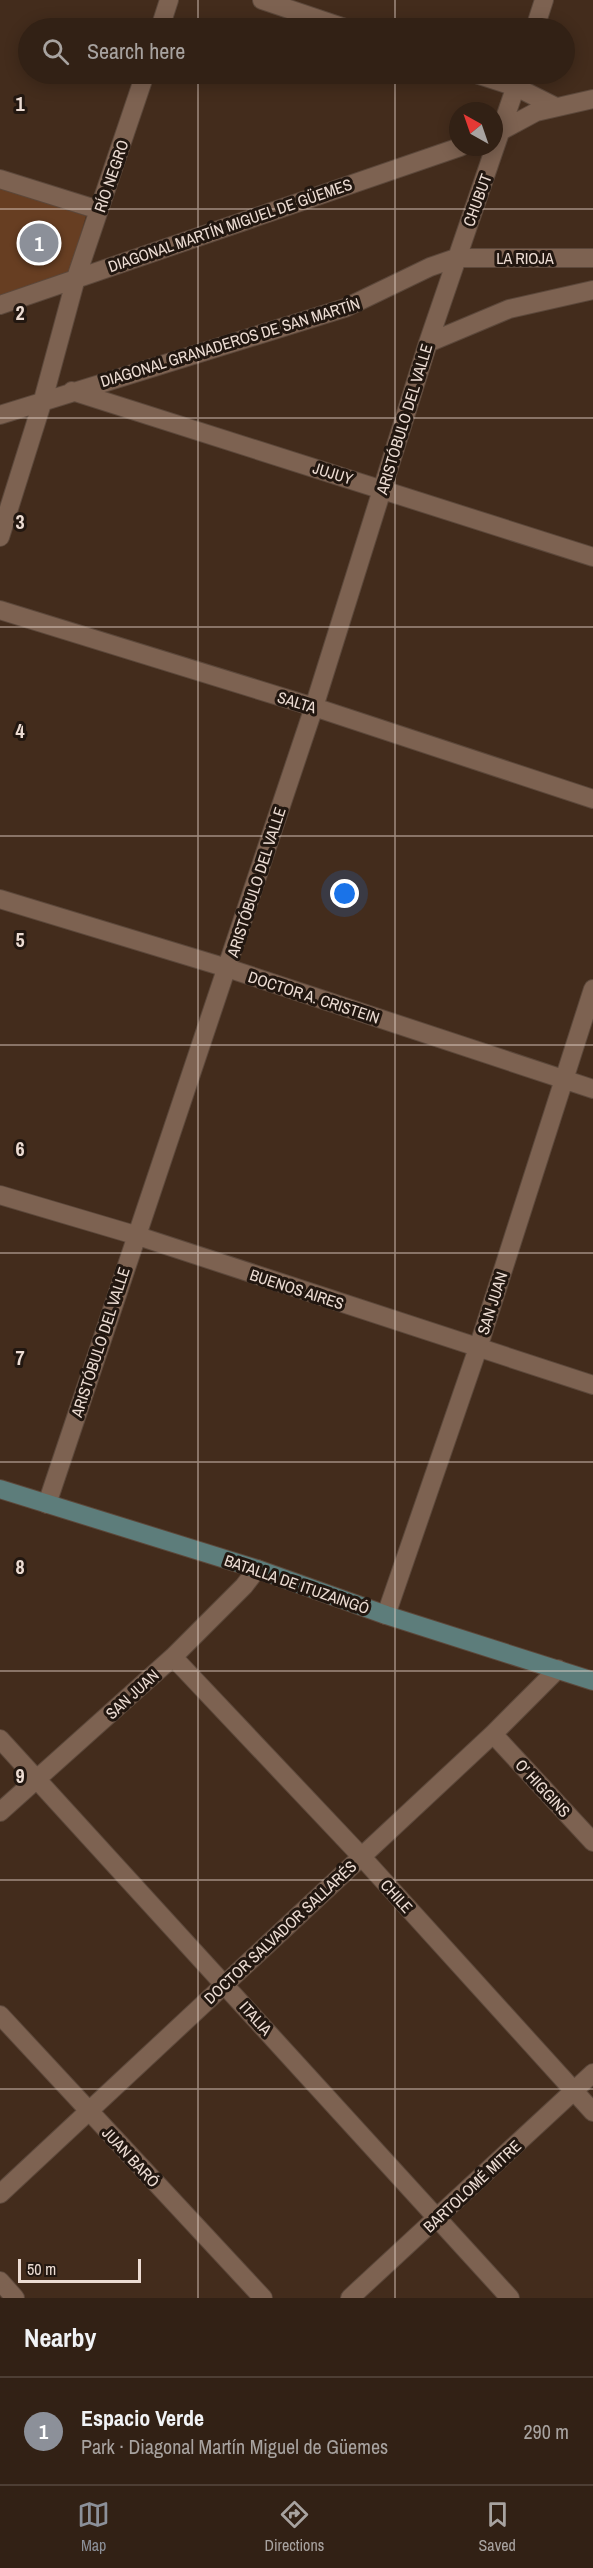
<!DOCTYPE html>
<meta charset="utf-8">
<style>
body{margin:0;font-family:"Archivo Narrow",sans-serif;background:#3a291e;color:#f1f3f6}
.compass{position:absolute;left:449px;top:102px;width:54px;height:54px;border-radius:50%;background:#322115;box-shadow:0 3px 15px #0003;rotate:320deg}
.scale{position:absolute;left:18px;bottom:15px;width:123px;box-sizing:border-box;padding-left:6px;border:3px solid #ecdcd3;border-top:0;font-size:16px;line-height:21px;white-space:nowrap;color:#ecdcd3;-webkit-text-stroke:4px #221710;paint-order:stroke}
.you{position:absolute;left:345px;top:894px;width:21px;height:21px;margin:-15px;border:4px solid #fff;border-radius:50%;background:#1a73e8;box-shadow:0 0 0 9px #1a73e833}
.badge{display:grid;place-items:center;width:39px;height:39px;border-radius:50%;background:#8c9099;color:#fff;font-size:20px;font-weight:700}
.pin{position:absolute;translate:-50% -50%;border:3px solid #fff;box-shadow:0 2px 6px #0006}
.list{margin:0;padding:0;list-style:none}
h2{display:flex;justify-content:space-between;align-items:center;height:78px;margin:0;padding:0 24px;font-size:26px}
h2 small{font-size:20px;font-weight:400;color:#a8a3a0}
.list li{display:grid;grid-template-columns:39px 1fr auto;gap:18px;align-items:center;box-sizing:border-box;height:108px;padding:0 24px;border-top:2px solid #4d3e34}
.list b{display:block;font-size:22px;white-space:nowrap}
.list p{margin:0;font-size:20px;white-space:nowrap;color:#a8a3a0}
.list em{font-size:20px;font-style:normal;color:#a8a3a0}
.icon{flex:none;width:33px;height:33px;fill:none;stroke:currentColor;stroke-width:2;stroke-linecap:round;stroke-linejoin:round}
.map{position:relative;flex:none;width:593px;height:2298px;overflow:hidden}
.search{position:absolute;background:#322115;box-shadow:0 3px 15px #0003;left:18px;right:18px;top:18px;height:66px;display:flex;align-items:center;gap:15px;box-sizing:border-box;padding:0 21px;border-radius:33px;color:#a8a3a0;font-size:22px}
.sheet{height:186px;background:#322115}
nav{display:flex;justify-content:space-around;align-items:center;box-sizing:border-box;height:84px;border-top:2px solid #4d3e34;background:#322115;font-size:16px;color:#a8a3a0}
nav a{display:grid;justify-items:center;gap:3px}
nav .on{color:#8c9099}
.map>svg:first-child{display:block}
.green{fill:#673e22}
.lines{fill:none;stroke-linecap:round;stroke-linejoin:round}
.street-casing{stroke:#5c483b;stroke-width:20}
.secondary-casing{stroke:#5c483b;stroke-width:20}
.street{stroke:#7d6251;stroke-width:18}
.secondary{stroke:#5d7d7b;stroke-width:18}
.grid{fill:none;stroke:#ecdcd3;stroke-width:1.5;stroke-opacity:0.55}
.labels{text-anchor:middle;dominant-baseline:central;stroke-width:6;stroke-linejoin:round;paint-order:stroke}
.street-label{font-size:16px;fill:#ecdcd3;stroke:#221710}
.grid-label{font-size:20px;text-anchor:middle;font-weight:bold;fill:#ecdcd3;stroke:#221710;stroke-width:6;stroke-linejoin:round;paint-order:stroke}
</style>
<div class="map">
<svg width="593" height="2298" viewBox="0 0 593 2298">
<rect width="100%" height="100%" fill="#432c1c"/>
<path class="green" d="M0,188L86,216L70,271L0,296Z"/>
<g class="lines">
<g class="street-casing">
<path id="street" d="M262,0L345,28
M160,28L169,0
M535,28L544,0
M476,74L516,87L556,107
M497,133L536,112L593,99
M0,179L99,210
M0,305L460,147
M428,343L509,309L593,290
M72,391L593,557
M0,415L345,308L430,267L456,258H593
M0,537L43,400L76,278L145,74
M0,610L314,707L593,799
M0,899L227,968L593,1089
M0,1195L135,1235L593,1385
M47,1504L314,707L428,343L520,74
M386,1615L478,1348L593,989
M173,1657L361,1856L593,2112
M493,1734L593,1842
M0,1739L510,2298
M0,1812L173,1657L244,1586L257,1569
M0,2015L263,2298
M0,2194L493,1734L558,1669
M0,2281L15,2298
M350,2298L593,2073"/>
</g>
<g class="secondary-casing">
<path id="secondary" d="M0,1489L257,1569L386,1615L593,1681"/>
</g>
<use href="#street" class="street"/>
<use href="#secondary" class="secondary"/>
</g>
<path class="grid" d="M198,0V28M395,0V28M198,74V2298M395,74V2298M0,209H593M0,418H593M0,627H593M0,836H593M0,1045H593M0,1253H593M0,1462H593M0,1671H593M0,1880H593M0,2089H593"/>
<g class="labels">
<g class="street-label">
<text transform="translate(111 176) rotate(-71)">RÍO NEGRO</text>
<text transform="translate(477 200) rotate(-70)">CHUBUT</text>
<text transform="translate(230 225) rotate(-19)">DIAGONAL MARTÍN MIGUEL DE GÜEMES</text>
<text x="525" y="258">LA RIOJA</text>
<text transform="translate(230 342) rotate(-17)">DIAGONAL GRANADEROS DE SAN MARTÍN</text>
<text transform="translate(404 419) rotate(-73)">ARISTÓBULO DEL VALLE</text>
<text transform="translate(333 473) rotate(17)">JUJUY</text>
<text transform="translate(297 702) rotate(17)">SALTA</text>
<text transform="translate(256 882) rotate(-72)">ARISTÓBULO DEL VALLE</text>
<text transform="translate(314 997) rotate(18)">DOCTOR A. CRISTEIN</text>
<text transform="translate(297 1289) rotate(18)">BUENOS AIRES</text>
<text transform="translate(492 1303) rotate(-72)">SAN JUAN</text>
<text transform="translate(100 1342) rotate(-72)">ARISTÓBULO DEL VALLE</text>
<text transform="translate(297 1584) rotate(19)">BATALLA DE ITUZAINGÓ</text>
<text transform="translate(132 1694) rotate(-42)">SAN JUAN</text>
<text transform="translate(543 1788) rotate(47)">O' HIGGINS</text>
<text transform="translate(397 1896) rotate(48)">CHILE</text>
<text transform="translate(280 1932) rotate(-43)">DOCTOR SALVADOR SALLARÉS</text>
<text transform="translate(256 2018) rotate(48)">ITALIA</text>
<text transform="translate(131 2157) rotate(47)">JUAN BARÓ</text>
<text transform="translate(472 2186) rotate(-43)">BARTOLOMÉ MITRE</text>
</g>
</g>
<g class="grid-label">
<text x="20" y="111">1</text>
<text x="20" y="320">2</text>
<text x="20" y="529">3</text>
<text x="20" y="738">4</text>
<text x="20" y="947">5</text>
<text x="20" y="1156">6</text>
<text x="20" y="1365">7</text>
<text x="20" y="1574">8</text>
<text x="20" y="1783">9</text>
</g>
</svg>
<svg class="compass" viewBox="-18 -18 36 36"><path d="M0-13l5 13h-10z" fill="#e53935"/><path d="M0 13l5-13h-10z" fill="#a8a3a0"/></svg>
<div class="scale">50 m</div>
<div class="you"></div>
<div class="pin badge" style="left:39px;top:243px">1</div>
<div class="search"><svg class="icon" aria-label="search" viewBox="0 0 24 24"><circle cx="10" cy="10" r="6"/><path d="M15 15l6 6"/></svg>Search here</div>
</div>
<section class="sheet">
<h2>Nearby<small></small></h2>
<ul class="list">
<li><span class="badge">1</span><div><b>Espacio Verde</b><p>Park · Diagonal Martín Miguel de Güemes</p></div><em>290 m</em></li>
</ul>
</section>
<nav>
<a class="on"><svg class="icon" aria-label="map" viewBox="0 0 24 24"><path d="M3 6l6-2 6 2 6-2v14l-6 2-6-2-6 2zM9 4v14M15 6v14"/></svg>Map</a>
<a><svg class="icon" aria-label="directions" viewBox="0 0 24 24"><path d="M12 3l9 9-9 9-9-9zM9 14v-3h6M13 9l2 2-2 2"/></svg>Directions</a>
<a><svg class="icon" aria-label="saved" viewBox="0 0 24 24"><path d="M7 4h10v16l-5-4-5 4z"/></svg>Saved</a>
</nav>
